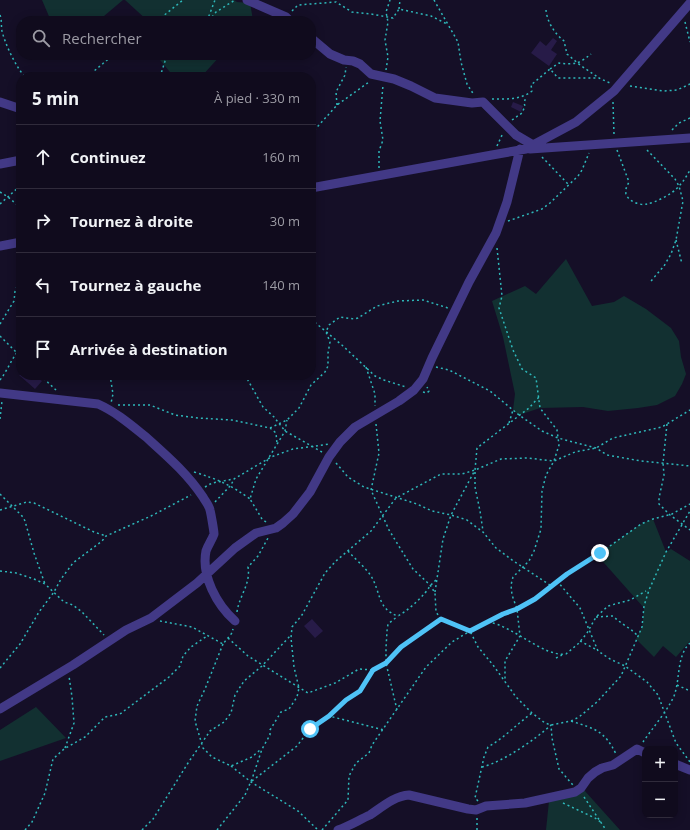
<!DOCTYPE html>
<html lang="fr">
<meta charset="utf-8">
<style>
body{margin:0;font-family:"Open Sans",sans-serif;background:#191426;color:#f1f3f6}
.controls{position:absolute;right:12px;bottom:12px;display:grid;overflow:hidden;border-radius:8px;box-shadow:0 2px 10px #0003}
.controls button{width:36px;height:36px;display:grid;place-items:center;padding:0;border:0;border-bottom:1px solid #302b3b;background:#100b1d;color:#f1f3f6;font:20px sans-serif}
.stop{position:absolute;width:12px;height:12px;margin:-9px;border:3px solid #4fc3f7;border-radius:50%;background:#fff}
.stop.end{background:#4fc3f7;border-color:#fff;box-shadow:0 1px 4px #0008}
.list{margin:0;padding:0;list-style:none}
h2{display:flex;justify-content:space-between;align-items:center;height:52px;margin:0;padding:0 16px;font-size:17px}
h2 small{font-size:13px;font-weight:400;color:#9c9ba4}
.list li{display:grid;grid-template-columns:26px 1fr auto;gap:12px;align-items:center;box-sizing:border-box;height:64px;padding:0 16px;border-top:1px solid #302b3b}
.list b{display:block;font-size:15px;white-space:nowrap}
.list em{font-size:13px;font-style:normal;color:#9c9ba4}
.icon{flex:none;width:22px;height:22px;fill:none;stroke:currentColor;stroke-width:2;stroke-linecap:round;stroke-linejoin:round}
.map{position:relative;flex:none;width:690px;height:830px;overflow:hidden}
.search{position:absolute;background:#100b1d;box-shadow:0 2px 10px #0003;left:16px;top:16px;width:300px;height:44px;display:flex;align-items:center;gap:10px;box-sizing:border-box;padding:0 14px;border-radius:16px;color:#9c9ba4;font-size:15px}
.panel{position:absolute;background:#100b1d;box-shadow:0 2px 10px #0003;left:16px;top:72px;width:300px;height:308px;border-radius:16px}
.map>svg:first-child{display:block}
.green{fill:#123031}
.building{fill:#271b48}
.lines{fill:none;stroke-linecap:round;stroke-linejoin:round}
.path{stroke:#2eb8ba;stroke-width:1.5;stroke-dasharray:2 3;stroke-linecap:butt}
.minor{stroke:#423986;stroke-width:9}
.route{stroke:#4fc3f7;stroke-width:5}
</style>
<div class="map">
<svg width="690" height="830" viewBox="0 0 690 830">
<rect width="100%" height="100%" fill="#150f27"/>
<path class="green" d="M42,0H123L104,16L89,21H51Z
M125,0H234L237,2L250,3L253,20L148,21Z
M156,55H221L201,77H174Z
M566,259L592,306L614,302L624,296L646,309L671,328L679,341L681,357L686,374L682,384L675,396L657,405L638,408L608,411L583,407L540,408L519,415L513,410L515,394L503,337L492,301L525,286L536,294Z
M653,519L666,552L671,549L690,561V641L676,657L663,646L654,657L636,639L642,627L644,608L597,555L641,524Z
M36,707L66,738L0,761V730Z
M584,790L620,830H546L549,801Z"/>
<path class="building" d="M553,38L557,41L551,50L557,54L549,66L531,53L540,41L546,46Z
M513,102L523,106L521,112L511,107Z
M19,375H34L42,381L35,389Z
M312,619L323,631L315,638L304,626Z"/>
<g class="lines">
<path class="path" d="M434,0L458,42L461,62L467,84L474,95
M399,9L400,0
M546,10C547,22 555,34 564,41L567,54L580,65L599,78
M292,11L298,5L336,2L352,12L371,14L393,18L399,9L431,16L447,24
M0,15C2,20 1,26 2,31C5,44 16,67 25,77
M157,21L183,0
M207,21L215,0
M209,21L216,12L235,0
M255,21L260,19L269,18
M685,22L690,42
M149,55L167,57L172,55
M550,69L559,63C574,65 579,64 591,54
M386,70L388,57L385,40L388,22L386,12L390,0
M87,77L113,55
M160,77L166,58
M630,86L663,91L677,90L690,84
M492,99C506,99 521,100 532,91L531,85L550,69L558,78H599L610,83
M613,102L614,135
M337,105L336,92L345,75L346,67
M512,120L522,113L525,106L524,103L526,97
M672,130L679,123L690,118
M311,134L337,105L369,82
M497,146L503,133
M617,150L629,182C627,186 625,189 626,194C628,201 640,206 647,204C654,203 670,195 675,190C682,184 686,177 690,170
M647,150L675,179L679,186L683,201L676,240L671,254L664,266L651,281
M542,157L568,184
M379,168V151L383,140L380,121L383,85
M0,192L8,197L21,208
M0,204L21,185
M508,221L542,209L550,203L578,176L582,170L589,153
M676,240L682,264
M497,248L502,296L499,308L513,350L522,369L536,378L540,408L557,430L559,445L554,461L546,475L542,491L541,529L534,551L529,561L513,577L511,585L512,595L517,609L520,636L505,661V682
M311,319L343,346L375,376L384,380L406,387
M0,324L14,301L15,291L21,278
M0,336L21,357
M366,367L375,394V406
M436,367L449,370L490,391L519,415L542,431L558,438L596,448L607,455L641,461L690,466
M40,375L56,390
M110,375L113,394L111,403
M245,375L263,407L274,417L285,431L322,452
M0,380C8,370 12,357 21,348
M423,392L427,393L429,391L427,387
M118,405H150L175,415L198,418L232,420L270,428L287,420L299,408L311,385L325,372L328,366V353L330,342L326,332L329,325L340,317L354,319L358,318L377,306L398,301L423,300L448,308
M0,419L2,401
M509,423L513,410
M376,424L379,453L371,490L389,530L413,569L430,585L435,593L436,612L441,619L470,631L478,647L493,665L516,697L532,713L545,723L551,725L571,721L579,717L597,702L621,676L642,627L644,606L649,590L666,552L690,511
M667,424L663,463L664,475L659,498V504L670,515L690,530
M270,428L276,433L277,444
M336,463L348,477L364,487L417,504L432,511L451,515L467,520L483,532L496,548L512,560L550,585
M194,472C217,479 231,485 250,499
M475,472V487L480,511L483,531
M205,487L212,483L234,479L271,457L293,449L330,444
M0,494L23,517L25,521L34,553L45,584
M215,502L231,485L234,479
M0,510L27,502L34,503L94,532L106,536
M266,522L262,519L250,499L256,479L285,431L287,420
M348,551C355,559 365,567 371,576C381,592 377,609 398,616C407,611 418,601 425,593C429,588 431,584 436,580
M0,571L16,573L34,579L45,584L64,602L73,605L82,612L104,635
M557,581L580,608L598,651L610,659L625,666L647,682L658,695L676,743L690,762
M435,592L443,539L451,515L475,470L477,448L529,408L539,397
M237,612C239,596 251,584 248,567L258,556L268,538
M596,617L613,616C621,624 629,627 637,635
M160,621L192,627L223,644L232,633L233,629
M488,622C514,626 543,657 566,654L579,643L587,633L596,617L608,606L630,600L646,591
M228,638L248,656L308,693L335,683L359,669L373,670L386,663L401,647L441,619
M580,641L597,650
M223,644L205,689L197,706L195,721L203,748L212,757L231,766L252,757L260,750
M556,658L562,655
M0,668L20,644L39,612L54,592L61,579L73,563L102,541L106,536L151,516L191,495
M677,685L690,691
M397,710L386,663V648L387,631L388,624L398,616
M329,716L346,700L360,691L373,670
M571,721C595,729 604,730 616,754
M643,742C651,730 672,705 675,693C680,677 677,655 690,643
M65,748L74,723L72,697L69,676
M231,766L251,782L298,811L318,830
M482,767C503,762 536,739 551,725L552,738L559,769L573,785
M252,781L297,746L310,729L329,716L384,730
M584,797L606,830
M478,801L475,798L484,757L488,747C504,738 517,724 532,713
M563,803L595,818L602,823
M477,818V830
M25,830L32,822L45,793L53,759L64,749L85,737L105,717L120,714L169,677L180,666L183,656L191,647L207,636
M142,830L153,819L188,763L210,731L224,722L231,713L235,695L244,681L262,666L291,635
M217,830L245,795L252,779L262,749L270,735V730L281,712L289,709L297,697L299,688L294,667L291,638L292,627L302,615L325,573L336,561L371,531L396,498L441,474H462L475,470L501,459L527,458L554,461L575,452L596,448L613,438L662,427L690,410
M322,830L348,800L349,776L356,763L369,753L372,745L426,667L452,642L470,631L503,614L517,609L535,599L567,573L600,553L641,524L653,519L672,514L690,504"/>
<path class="minor" d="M247,0L286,17L290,21
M311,38L330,54L344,60L353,61L360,64L371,74L394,79L411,86L435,98L472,103L483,102L516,135L533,145
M0,102L21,109
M530,149L690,138
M0,164L21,160
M311,188L492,155L526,149L533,145L576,122L614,91L690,3
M0,246L21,242
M0,393L98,404C116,412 131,425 146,437C167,456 187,473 203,497C205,501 209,505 210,510C211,514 214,531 214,534C212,540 208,545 206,551C201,576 217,605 235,621
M0,709L73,665L126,630L151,618L197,583L235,548L256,533L276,528L283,523L293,514L310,492L329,457L340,442L355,427L399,401L414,390L423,379L432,358L469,282L496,233L507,202L520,149
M675,764L690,770
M338,830C349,826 359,820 370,815C382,807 394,796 409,795L468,809L476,810L486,806L525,803L575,792L581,788L588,778L595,772L602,768L613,765L637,749L645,753"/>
</g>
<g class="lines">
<path class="route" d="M310,729L329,716L346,700L360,691L373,670L386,663L401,647L441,619L470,631L503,614L517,609L535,599L567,574L600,553"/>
</g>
</svg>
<div class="controls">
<button>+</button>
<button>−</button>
</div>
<div class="stop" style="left:310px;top:729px"></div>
<div class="stop end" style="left:600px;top:553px"></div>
<div class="search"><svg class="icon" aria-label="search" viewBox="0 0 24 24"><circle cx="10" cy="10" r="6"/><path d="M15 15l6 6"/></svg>Rechercher</div>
<section class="panel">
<h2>5 min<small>À pied · 330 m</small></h2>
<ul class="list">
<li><svg class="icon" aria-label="ahead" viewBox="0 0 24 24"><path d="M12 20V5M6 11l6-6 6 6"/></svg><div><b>Continuez</b></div><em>160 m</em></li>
<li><svg class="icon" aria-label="right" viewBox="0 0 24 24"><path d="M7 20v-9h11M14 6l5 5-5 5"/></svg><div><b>Tournez à droite</b></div><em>30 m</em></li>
<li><svg class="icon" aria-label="left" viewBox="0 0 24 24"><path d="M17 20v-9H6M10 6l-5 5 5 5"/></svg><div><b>Tournez à gauche</b></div><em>140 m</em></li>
<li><svg class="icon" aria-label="arrive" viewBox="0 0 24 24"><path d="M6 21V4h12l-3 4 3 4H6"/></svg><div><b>Arrivée à destination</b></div></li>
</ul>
</section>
</div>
